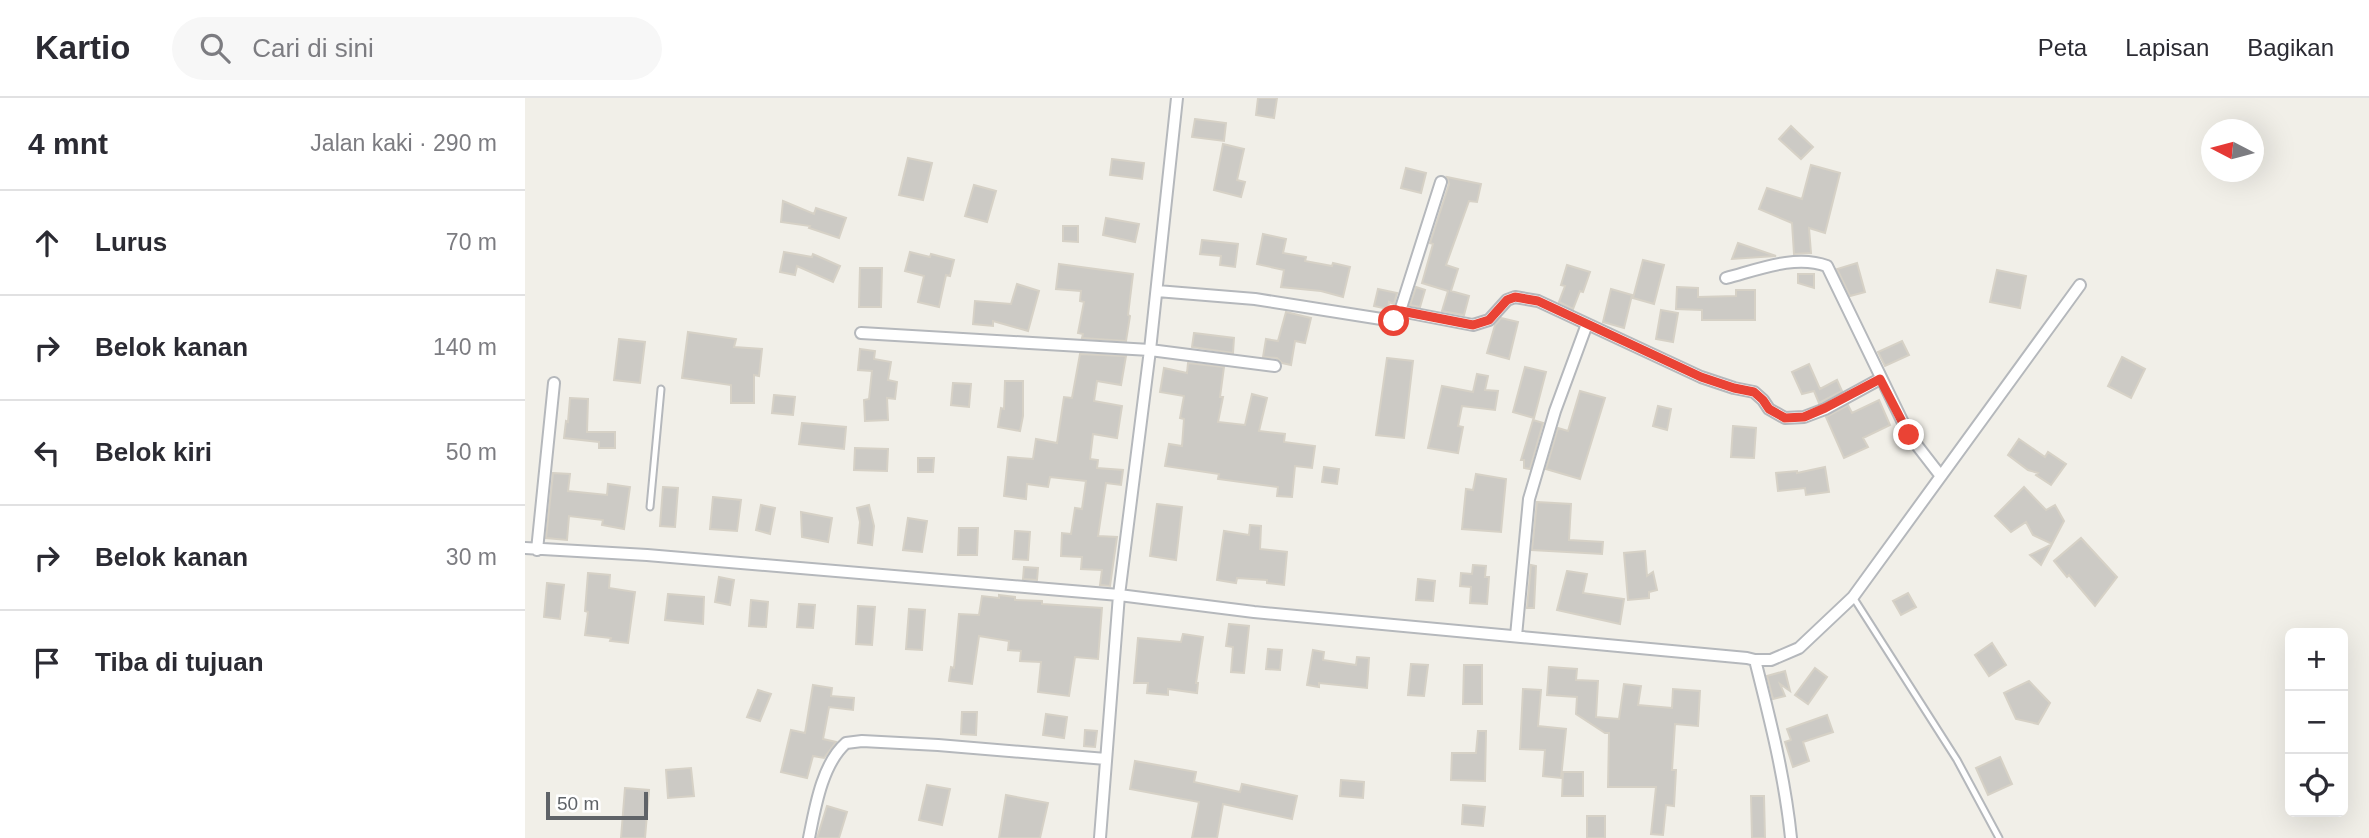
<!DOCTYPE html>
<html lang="id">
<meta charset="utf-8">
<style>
body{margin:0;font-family:Arial,sans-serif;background:#f7f7f7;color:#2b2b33}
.controls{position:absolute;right:21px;bottom:21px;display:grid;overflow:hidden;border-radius:10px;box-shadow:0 7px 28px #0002}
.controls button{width:63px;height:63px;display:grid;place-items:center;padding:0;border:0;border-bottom:2px solid #e1e1e2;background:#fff;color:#2b2b33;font:35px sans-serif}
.compass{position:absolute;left:1676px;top:21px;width:63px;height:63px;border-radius:50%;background:#fff;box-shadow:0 7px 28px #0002;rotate:276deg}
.scale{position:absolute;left:21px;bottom:18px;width:102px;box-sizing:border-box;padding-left:7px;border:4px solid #5f6368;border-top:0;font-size:19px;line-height:24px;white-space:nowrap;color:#5f6368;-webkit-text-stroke:5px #fff;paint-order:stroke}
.stop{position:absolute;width:21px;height:21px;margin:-16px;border:5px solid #ea4335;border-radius:50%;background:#fff}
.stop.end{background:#ea4335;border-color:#fff;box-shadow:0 2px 7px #0008}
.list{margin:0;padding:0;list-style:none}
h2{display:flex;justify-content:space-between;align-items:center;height:91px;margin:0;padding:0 28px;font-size:30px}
h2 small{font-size:23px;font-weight:400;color:#7c7c81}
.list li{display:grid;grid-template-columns:46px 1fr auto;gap:21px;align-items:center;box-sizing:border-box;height:105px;padding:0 28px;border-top:2px solid #e1e1e2}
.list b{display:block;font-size:26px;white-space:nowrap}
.list em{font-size:23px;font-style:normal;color:#7c7c81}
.icon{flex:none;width:38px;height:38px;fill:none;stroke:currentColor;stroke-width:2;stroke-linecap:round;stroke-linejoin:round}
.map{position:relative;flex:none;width:1844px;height:740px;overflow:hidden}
header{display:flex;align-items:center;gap:42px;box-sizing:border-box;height:98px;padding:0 35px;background:#fff;border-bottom:2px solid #e1e1e2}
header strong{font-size:33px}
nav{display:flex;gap:38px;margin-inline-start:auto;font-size:24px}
.search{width:490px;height:63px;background:#f7f7f7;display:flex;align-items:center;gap:18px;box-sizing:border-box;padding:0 24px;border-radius:38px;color:#7c7c81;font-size:26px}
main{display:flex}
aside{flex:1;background:#fff}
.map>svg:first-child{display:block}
.building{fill:#cccac5;stroke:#d6d1c6;stroke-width:2}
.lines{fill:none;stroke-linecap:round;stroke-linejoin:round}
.service-casing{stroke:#b5b8bc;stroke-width:9}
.minor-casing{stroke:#b5b8bc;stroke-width:14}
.service{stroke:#fff;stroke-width:5}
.minor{stroke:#fff;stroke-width:10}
.route{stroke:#ea4335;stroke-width:9}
</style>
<header>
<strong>Kartio</strong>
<div class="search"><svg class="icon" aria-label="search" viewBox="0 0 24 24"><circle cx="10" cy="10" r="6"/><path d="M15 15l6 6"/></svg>Cari di sini</div>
<nav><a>Peta</a><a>Lapisan</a><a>Bagikan</a></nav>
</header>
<main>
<aside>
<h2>4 mnt<small>Jalan kaki · 290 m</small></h2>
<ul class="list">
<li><svg class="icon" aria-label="ahead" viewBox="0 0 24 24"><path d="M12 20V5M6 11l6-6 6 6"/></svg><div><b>Lurus</b></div><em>70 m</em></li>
<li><svg class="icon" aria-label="right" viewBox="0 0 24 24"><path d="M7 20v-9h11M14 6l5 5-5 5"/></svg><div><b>Belok kanan</b></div><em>140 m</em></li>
<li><svg class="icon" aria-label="left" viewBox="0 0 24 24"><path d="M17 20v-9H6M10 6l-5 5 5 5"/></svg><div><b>Belok kiri</b></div><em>50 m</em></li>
<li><svg class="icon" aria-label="right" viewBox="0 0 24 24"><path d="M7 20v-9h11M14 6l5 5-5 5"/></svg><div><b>Belok kanan</b></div><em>30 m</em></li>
<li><svg class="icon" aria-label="arrive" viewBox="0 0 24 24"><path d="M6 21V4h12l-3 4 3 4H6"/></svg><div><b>Tiba di tujuan</b></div></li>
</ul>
</aside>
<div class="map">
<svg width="1844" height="740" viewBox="0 0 1844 740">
<rect width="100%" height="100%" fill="#f1efe8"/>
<path class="building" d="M733,0H752L749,20L731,17Z
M670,21L701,25L699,43L667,39Z
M1266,28L1288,49L1276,61L1254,41Z
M698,46L719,51L712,82L720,84L716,99L689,92Z
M383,60L407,65L398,102L374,97Z
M587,61L619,65L617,81L585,77Z
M1286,67L1315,75L1300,135L1284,130L1286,155L1269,156L1267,125L1234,111L1242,90L1277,101Z
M881,70L901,75L896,95L876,90Z
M922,79L956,86L952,104L944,103L921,167L933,171L926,193L944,198L939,217L917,213L923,193L897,185L908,146L905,145L924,86Z
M449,87L471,93L462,124L440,118Z
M258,103L289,116L291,110L321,120L314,140L284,130L285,128L256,124Z
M581,120L614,126L610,144L578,137Z
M538,128H553V144L538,143Z
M738,136L761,141L758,155L781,159L780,163L807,168L808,165L825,169L818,199L796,193L756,189L759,172L732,166Z
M677,142L713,146L710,169L695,167L696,158L675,156Z
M1213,145L1251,158L1207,161Z
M259,154L287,159L288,156L315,168L308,184L272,168L270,177L255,174Z
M385,154L405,159L406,156L429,162L425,178L421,177L414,209L393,204L399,178L380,173Z
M1118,162L1139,167L1129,206L1108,200Z
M1332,165L1340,194L1325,198L1312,171Z
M534,166L608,176L603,217L605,218L601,243L557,240L558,236L553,235L559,204L555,203L556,193L531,191Z
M1042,167L1065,174L1058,194L1055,193L1048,211L1034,204L1040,188L1036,187Z
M335,170H357L356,209H334Z
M1472,172L1501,178L1495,210L1465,204Z
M1273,176H1289V190L1273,185Z
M492,186L514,193L503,233L468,223V228L448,226L450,203L486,206Z
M891,189L900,192L895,209L885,207Z
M1152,189L1173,190V199L1211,198V192H1230V222H1177V212L1151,211Z
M853,191L872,195L869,206L864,204L863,211L849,208Z
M1086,191L1107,197L1099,230L1078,224Z
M1136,212L1153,215L1148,244L1131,241Z
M761,214L786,220L780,245L770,243L766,267L757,265L752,260L738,259L741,241L753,243Z
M976,220L993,224L984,261L962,255L970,227Z
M163,234L211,241L209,249L237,251L234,278L229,277V305H206V287L157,280Z
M669,235L709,240L708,255L667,249Z
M94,241L120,244L115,285L89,282Z
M1377,243L1384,257L1360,268L1353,254Z
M335,251L350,253L349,261L366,264L363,282L372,284L370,301L362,300L363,322L340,323L339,302L344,301L347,273L333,272Z
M555,256L601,258L596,287L572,283L569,303L597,308L592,340L568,336L565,361L573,362L572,370L598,372L596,387L581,385L573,438L592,439L585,488L575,487L577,472L556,471L557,459L536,458L537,435L546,436L550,410L557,411L561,383L525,379L523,389L502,386L501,401L479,398L483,359L508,361L511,341L532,345L539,299L547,300Z
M1597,259L1620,271L1606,300L1583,288Z
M862,260L888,263L879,340L851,337Z
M663,265L699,269L695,299H698L693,324L720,327L727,296L742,300L734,333L760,336L759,344L790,348L787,370L770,368L767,399L752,398L753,389L693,381L694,376L640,368L644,346L657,348L659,321L655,320L659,298L635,294L639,270L662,275Z
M1284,266L1295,291L1312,282L1317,293L1294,305L1289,293L1277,296L1267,274Z
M1000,269L1021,274L1009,320L988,314Z
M952,276L963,278L960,292L973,293L970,312L937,308L933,328L938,329L933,355L903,350L917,288L948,294Z
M480,283H498V318L495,333L473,329L476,310L479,311Z
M428,285L446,286L444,309L426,307Z
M1055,293L1080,300L1055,381L1021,371L1033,330L1043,333Z
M249,297L270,299L268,317L247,315Z
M45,300L63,301L62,334H90V350H74V344L39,340L41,323L43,324Z
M1354,302L1365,327L1338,340L1343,349L1319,360L1301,319L1323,307L1327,315Z
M1133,308L1146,311L1142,332L1128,328Z
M1008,322L1018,325L1005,371L999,370V362H996Z
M277,325L321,329L319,351L274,346Z
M1208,328L1231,330L1229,360L1206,359Z
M1494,341L1520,359L1523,354L1541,366L1526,387L1511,377L1513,375L1503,372L1483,357Z
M330,350L363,351L362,373L329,372Z
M393,360H409L408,374H393Z
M799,369L814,371L812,386L797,384Z
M1300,369L1304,394L1281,397L1280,390L1253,393L1251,375L1272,373V375Z
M28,375L45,376L43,393L82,397L83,386L105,389L99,431L77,427L78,422L44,418L42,442L21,440Z
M951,376L981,381L976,434L937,431L941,391L948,392Z
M138,389L153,390L150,429L135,428Z
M1499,389L1521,412L1530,407L1539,423L1527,446L1508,437L1501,424L1486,434L1470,418Z
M188,399L216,402L212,433L185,431Z
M1012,404L1046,406L1044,442L1078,444L1077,456L1007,452Z
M632,406L657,409L651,462L625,458Z
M236,407L250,410L245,436L231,432Z
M344,407L349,428L347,447L333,445L335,424L332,410Z
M276,414L307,420L303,444L277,439Z
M383,420L402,423L397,454L378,452Z
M725,427L736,428L735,451L762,454L759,487L742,485V482L712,480L711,485L692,482L699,433L724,437Z
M434,430H453L452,457H433Z
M490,433L505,434L503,462L488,461Z
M1556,440L1592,479L1570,508L1544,477L1542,479L1529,463Z
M1527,446L1516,467L1505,457Z
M1120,453L1122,478L1128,474L1132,492L1124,494V500L1103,502L1099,455Z
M948,467L961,468L960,479H964L962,506L945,505L946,489L935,488L936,475L947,476Z
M1006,467L1011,468L1009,510H1002Z
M499,469L513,470L512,482L498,481Z
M1042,473L1062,476L1058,495L1099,501L1095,526L1032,512Z
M63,475L85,477L84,490L110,494L103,545L85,543L86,540L60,537L63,514L60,513Z
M194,479L209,482L205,507L190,504Z
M893,481L910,483L908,503L891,502Z
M22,485L39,487L35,521L19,519Z
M1383,495L1391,509L1376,517L1368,503Z
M143,496L179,499L178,526L140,522Z
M474,497L490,499V502L517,503V506L577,510L573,561L550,559L544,598L513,594L516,564L495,563L496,553L483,552L484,543L454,538L447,586L424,583L426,569L429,570L434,516L454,517L457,498L474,500Z
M226,502L243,504L241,529L224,528Z
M274,506L290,507L288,530L272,529Z
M333,508L350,509L347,547L331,546Z
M384,511L400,512L397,552L381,551Z
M704,526L724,528L719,575L706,574L708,549L701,548Z
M658,536L678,539L671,585H673L672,595L643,591V597L622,595L623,585H609L613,540L656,544Z
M1467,545L1481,567L1464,578L1450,557Z
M743,551L757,552L755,572L741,571Z
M788,552L799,554L798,562L831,567L832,559L844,560L842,590L794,585V589L782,587Z
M886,566L903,567L899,598L883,597Z
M939,567H957V606H938Z
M1024,569L1052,571L1051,582L1073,583L1071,619L1094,621L1099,586L1116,588L1113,607L1147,610L1148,591L1175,593L1173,628L1150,626L1147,672H1151L1149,708L1141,707L1138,737L1126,736L1131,689H1083L1084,635H1080L1051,616L1052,599L1022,597Z
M1290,570L1302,579L1283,606L1270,597Z
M1260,573L1265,593L1255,586L1260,598L1248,601L1242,578Z
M1504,583L1525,605L1513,626L1491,621L1479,595Z
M288,587L307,590L306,598L329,600L328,612L304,609L298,641L311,644L299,660L288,658L282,680L256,674L266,632L280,635Z
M998,591L1016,592L1013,628L1041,631L1036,680L1018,678L1020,652L995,651Z
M233,592L246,596L235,623L222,619Z
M437,614H452L451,637L436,636Z
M521,616L542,619L539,640L518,637Z
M1302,617L1308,634L1278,644L1284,663L1268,669L1260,644L1266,642L1262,631Z
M560,632L572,633L570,649L559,648Z
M953,633H961L960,683L926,682L927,655H951Z
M1475,659L1487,686L1463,697L1451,670Z
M610,663L671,674L669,684L715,694L717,686L772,698L767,721L698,706L692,740H667L674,704L605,691Z
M166,670L169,698L143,700L141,672Z
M1038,674H1058V698H1037Z
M816,682L839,684L838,700L815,698Z
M402,687L425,691L417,727L394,722Z
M100,690L124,692L120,740H96Z
M481,697L523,705L515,740H474Z
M1226,698H1239L1240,740H1227Z
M938,707L960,709L958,728L937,726Z
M302,708L322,714L314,740H292Z
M1062,718H1080V740H1062Z"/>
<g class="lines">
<g class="service-casing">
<path id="service" d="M125,409L136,291
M1328,499L1432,662L1474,740"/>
</g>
<g class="minor-casing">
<path id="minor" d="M1201,180C1232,172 1270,156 1302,168L1384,337L1415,377
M632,193L730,201L869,223L875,213L916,84
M875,213L948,227L964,222L982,202L990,199L1013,203L1176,279L1209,290L1229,294L1238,302L1244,311L1260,320L1279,319L1300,311L1355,281
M336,235L625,252L750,268
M0,450L122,457L594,497L729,514L1222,560L1230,562C1245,621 1260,680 1266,740
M12,452L29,285
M991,538L1004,401L1030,313L1062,226
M1230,562H1246L1274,550L1328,499L1555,187
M284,740C290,710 297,666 321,645L337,643L413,647L581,661
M575,740L594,497L625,252L652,0"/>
</g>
<use href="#service" class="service"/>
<use href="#minor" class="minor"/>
</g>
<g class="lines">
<path class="route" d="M869,223L876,213L948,227L964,222L982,202L990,199L1013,203L1176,279L1209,290L1229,294L1238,302L1244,311L1260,320L1279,319L1300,310L1355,281L1384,337"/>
</g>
</svg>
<div class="controls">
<button>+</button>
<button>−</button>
<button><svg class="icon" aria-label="locate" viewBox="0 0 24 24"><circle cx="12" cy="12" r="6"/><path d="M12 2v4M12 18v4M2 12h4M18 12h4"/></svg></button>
</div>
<svg class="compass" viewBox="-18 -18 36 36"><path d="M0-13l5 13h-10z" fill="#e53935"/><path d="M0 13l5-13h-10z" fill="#7c7c81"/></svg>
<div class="scale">50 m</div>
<div class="stop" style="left:869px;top:223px"></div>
<div class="stop end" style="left:1384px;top:337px"></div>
</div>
</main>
